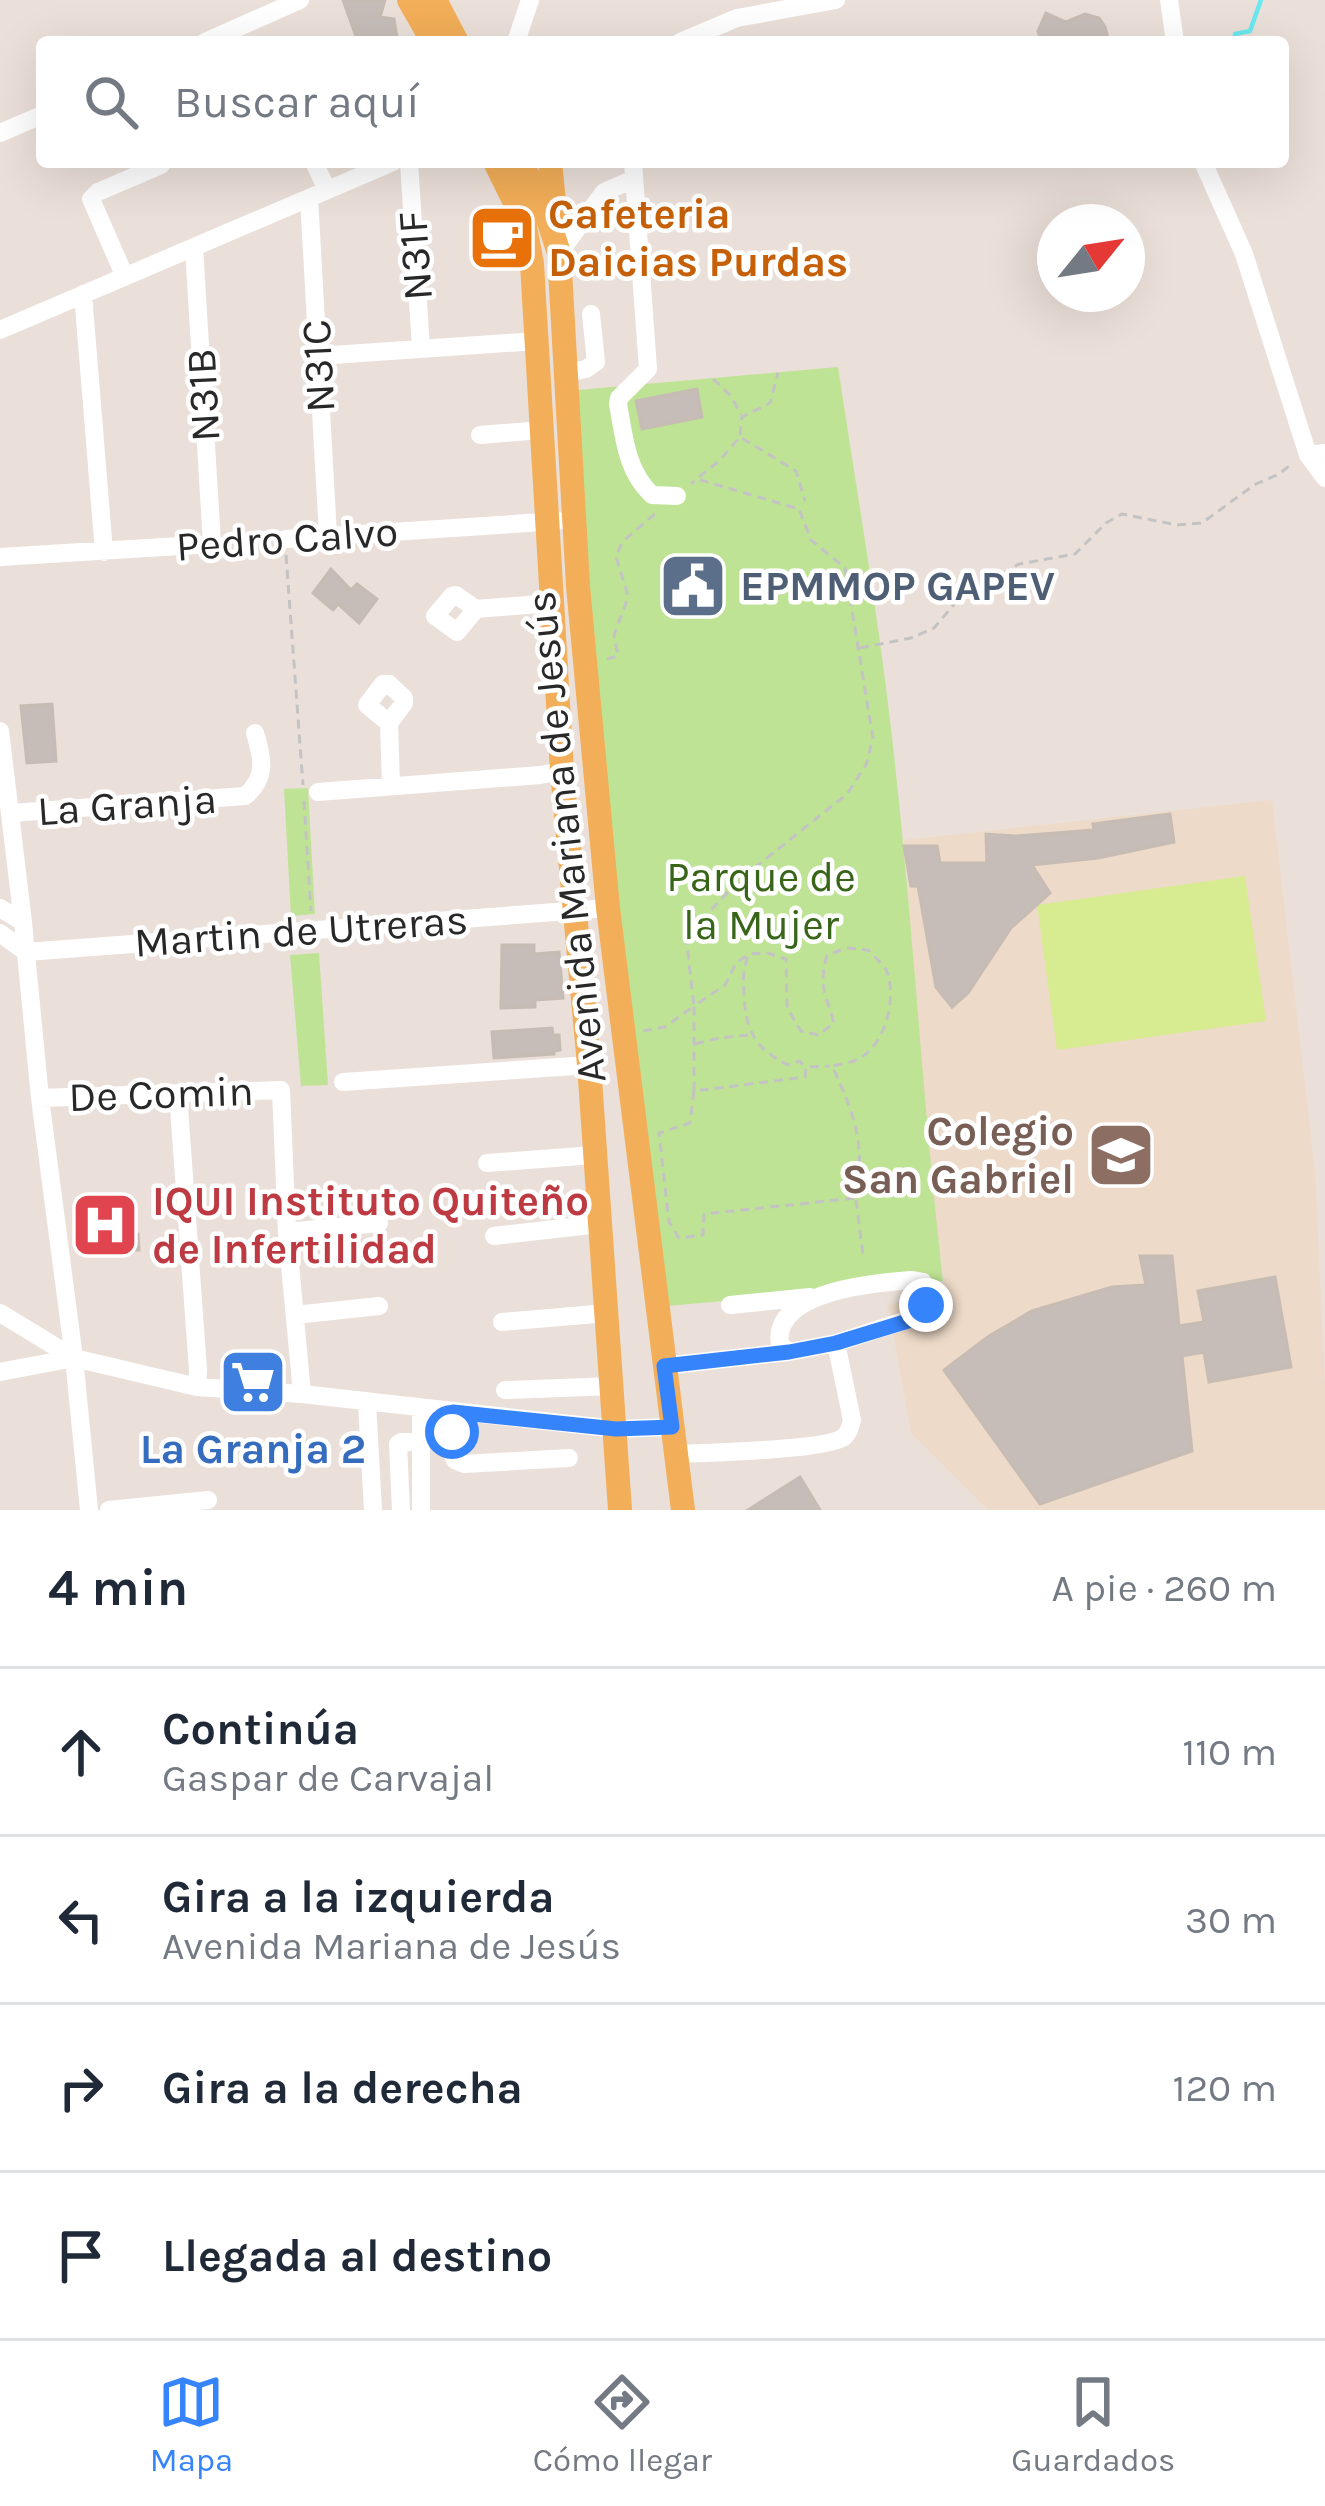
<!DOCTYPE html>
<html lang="es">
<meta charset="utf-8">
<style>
body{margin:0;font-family:Karla,sans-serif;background:#f2f2f3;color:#1f2937}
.compass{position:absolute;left:1037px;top:204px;width:108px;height:108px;border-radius:50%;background:#fff;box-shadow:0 12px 48px #0002;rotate:60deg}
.stop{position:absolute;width:36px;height:36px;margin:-27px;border:9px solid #3684fc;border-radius:50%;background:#fff}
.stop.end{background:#3684fc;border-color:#fff;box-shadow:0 3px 12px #0008}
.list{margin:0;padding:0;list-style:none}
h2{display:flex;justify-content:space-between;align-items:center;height:156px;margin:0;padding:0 48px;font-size:51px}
h2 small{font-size:39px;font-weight:400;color:#747a83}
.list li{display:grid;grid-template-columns:78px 1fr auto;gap:36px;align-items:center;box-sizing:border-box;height:168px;padding:0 48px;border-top:3px solid #e0e1e3}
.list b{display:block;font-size:45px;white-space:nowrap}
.list p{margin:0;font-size:39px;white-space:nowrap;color:#747a83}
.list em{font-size:39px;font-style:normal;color:#747a83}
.icon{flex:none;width:66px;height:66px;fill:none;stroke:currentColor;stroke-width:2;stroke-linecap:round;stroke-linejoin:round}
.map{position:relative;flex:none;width:1325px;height:1510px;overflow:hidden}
.search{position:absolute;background:#fff;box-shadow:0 12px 48px #0002;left:36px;right:36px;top:36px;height:132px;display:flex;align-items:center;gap:30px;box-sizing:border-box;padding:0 42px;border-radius:12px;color:#747a83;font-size:45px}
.sheet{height:828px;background:#fff}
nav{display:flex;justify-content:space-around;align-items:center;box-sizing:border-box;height:168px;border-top:3px solid #e0e1e3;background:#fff;font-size:33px;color:#747a83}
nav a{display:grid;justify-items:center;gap:6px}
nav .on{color:#3684fc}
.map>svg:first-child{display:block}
.education{fill:#eddac8}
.green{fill:#bfe395}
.pitch{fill:#d7eb90}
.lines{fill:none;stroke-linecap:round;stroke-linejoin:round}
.stream{stroke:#6ae8ef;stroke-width:4.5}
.building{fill:#c6bdb9;stroke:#c6bcb3;stroke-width:3}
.path{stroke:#c3c3c3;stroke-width:3;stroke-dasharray:9 6;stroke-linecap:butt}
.minor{stroke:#fff;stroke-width:18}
.major{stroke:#f2ae58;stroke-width:24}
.route{stroke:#3684fc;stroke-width:15}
.labels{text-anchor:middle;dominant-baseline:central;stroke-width:9;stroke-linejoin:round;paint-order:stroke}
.food-label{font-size:42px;font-weight:bold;fill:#c56008;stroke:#fff;text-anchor:start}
.street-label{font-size:42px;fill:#282828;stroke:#fff}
.service-label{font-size:42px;font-weight:bold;fill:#4e5e75;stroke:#fff;text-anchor:start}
.park-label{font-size:42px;fill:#386518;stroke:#fff}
.education-label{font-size:42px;font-weight:bold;fill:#785e54;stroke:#fff;text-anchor:end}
.health-label{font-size:42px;font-weight:bold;fill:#be3a42;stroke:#fff;text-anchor:start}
.shop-label{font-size:42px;font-weight:bold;fill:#366cbe;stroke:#fff}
</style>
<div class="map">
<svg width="1325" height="1510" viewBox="0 0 1325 1510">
<rect width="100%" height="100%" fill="#ebe0d9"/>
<path class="education" d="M1272,800L1315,1171L1325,1386V1510H988L911,1433L888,1305L945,1293L926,1139L904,840Z"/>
<path class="green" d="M838,367C858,499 881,631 895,764C914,936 923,1109 943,1281L657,1307L567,391Z
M308,788L315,914L291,916L284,789Z
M319,953L328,1085L301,1086L290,955Z"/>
<path class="pitch" d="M1245,876L1266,1021L1057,1050L1037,905Z"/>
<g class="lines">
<path class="stream" d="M1235,42V34L1250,31L1261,0"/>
</g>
<path class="building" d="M343,0H385L380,17L394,19L397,38L381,42H358Z
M1046,13L1066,22L1085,14L1099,18L1105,27L1109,42H1041L1038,31Z
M697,389L702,417L642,429L636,401Z
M331,569L351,590L357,584L377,599L359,623L338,604L333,610L313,593Z
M52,704L56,761L27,763L21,706Z
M1170,814L1174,842L1098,858L1032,865L1050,893L1011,928L968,993L952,1007L936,987L918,886H911L904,846H937L940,863H987L986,834L1015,836L1094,830L1093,824Z
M502,945H534V954L559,952L563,998L535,1000V1007L501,1008Z
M552,1028L553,1035H559L560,1050L554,1051V1054L494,1058L492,1032Z
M118,1213L120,1234H138L139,1250H120L119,1247L91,1248L90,1215Z
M1140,1256H1172L1179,1326L1204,1322L1198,1291L1275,1277L1291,1367L1209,1382L1204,1352L1182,1356L1192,1451L1040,1504L944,1370L989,1336L1032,1311L1112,1287L1146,1285Z
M800,1477L820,1510H748Z"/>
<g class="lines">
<path class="path" d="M713,379L731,396L741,415
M740,435L742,417L770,403L778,373
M699,477L719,461L740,437L796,471L805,501
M230,543L268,540
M286,555L303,785
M860,648L911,638L934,628L956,602L994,578L1019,564L1075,554L1106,523L1122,514L1177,525L1202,523L1254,485L1279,474L1293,463
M607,659L618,656L614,635L626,603L627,592L616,557L622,542L656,513
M304,801L311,911
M643,1031L665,1027L694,1006L686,937L738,881L847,794L866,765L873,738L845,568L811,540L799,509L697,479L691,484
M695,1044L719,1038L750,1035
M810,1067L830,1066
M694,1091L690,1123L659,1133L669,1222L679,1238L703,1235L704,1214L856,1198C866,1145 854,1113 832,1066C841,1064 852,1063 860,1058C885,1044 897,999 887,972C884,964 873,956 868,950L847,948L827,955C818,986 826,994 834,1023L818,1035L801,1031L787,1008L786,959L767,953L749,954L736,963L725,985L694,1006V1091L805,1077L806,1067L799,1061L788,1065C755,1049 745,1030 744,993C743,978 743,968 749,954
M856,1200L863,1255"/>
<path class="minor" d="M1169,0L1175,42
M205,42L300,0
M516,42L530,0
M680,42L737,18L836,0
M0,133L42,115
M314,162L327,190
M409,162L421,349
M633,162L648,369L619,398L618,404C624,436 626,471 652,495L677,496
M1203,162L1244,254L1308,455L1325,453
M309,198L328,535
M559,253L604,192L634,179
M125,277L91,199L98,192L161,165
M83,294L104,552
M0,330L393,162
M318,356L537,341
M566,373L586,369L596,362L591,314
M480,435L542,430
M1308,455L1325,478
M286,539L558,521
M0,557L212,544L194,247
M476,609L457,632L435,616L452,596L456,595L476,609L552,603
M389,723L367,705L383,684H389L404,698V703L389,723L391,786
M0,731L23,922L40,1098L74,1358L89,1510
M318,792L540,775L562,771
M11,813L245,796C267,778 263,759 255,733
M0,908L23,922
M0,933L26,952L608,908
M343,1082L589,1065
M178,1094L198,1370L197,1387
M40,1098L281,1090L287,1232L302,1394
M487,1163L594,1155
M287,1232L379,1223
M494,1236L599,1224
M911,1280L923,1282C931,1292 927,1307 919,1316L836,1343L789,1352L780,1345C771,1291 874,1283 911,1280Z
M730,1305L810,1297
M0,1313L74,1358
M295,1315L379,1306
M502,1322L607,1313
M664,1366L789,1352
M0,1372L74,1358L197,1387L302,1394L616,1429L672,1427
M505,1390L613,1386
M367,1403L373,1510
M421,1408V1510
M453,1412L452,1453L455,1460L464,1464L569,1458
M675,1454C703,1453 828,1450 844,1437C850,1432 850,1426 852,1420L836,1343
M109,1510L208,1500
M401,1510L398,1444L401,1442H419"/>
<path class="major" d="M409,0L433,42
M435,0L457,42
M495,162L524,221L532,264L562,771L589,1065L620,1510
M521,162L547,216L559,253L578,586L608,908L683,1510
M550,162L556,221"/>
</g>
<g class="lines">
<path class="route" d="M452,1432L453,1412L616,1429L672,1427L664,1366L789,1352L836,1343L908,1321L919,1316L926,1305"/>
</g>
<defs>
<g id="cafe-square" transform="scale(3.45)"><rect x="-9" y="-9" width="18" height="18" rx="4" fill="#e8710a" stroke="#fff"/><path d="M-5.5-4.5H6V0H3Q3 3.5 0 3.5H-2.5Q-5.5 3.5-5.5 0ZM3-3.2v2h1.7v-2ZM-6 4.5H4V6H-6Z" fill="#fff"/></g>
<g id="civic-square" transform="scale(3.45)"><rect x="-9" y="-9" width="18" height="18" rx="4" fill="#5c6f8a" stroke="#fff"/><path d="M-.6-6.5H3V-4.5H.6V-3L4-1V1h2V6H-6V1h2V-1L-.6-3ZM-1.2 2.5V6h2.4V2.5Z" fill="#fff"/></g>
<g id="university-square" transform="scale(3.45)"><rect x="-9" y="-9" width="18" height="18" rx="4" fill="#8d6e63" stroke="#fff"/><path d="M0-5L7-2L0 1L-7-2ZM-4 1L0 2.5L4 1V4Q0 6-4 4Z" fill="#fff"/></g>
<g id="hospital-square" transform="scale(3.45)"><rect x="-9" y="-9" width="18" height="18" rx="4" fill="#e0444e" stroke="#fff"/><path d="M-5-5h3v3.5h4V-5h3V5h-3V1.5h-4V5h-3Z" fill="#fff"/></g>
<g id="supermarket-square" transform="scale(3.45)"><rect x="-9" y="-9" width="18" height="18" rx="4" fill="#3f7fe0" stroke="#fff"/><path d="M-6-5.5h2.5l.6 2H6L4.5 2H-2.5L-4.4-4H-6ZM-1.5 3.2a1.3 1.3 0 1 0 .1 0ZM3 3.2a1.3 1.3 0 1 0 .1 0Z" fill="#fff"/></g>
</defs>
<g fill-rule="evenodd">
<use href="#cafe-square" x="502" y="238"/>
<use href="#civic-square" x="693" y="586"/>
<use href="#university-square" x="1121" y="1155"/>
<use href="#hospital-square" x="105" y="1225"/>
<use href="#supermarket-square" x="253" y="1382"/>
</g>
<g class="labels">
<g class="food-label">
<text x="548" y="214">Cafeteria<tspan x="548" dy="48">Daicias Purdas</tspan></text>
</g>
<g class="street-label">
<text transform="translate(415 256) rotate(-94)">N31F</text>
<text transform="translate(318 366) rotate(-93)">N31C</text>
<text transform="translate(203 395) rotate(-93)">N31B</text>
<text transform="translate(287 539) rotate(-4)">Pedro Calvo</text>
<text transform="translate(127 805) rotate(-4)">La Granja</text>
<text transform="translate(566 837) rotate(-96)">Avenida Mariana de Jesús</text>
<text transform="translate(301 931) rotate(-4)">Martin de Utreras</text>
<text transform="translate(161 1094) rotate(-2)">De Comin</text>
</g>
<g class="service-label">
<text x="740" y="586">EPMMOP GAPEV</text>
</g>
<g class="park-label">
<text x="761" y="877">Parque de<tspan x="761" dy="48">la Mujer</tspan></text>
</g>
<g class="education-label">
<text x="1074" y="1131">Colegio<tspan x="1074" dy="48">San Gabriel</tspan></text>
</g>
<g class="health-label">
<text x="152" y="1201">IQUI Instituto Quiteño<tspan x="152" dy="48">de Infertilidad</tspan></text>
</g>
<g class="shop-label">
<text x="253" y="1449">La Granja 2</text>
</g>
</g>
</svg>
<svg class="compass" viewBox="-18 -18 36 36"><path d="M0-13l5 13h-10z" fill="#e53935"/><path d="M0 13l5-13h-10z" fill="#747a83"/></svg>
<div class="stop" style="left:452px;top:1432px"></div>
<div class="stop end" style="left:926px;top:1305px"></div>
<div class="search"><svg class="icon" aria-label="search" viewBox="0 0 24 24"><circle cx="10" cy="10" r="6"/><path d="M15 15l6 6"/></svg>Buscar aquí</div>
</div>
<section class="sheet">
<h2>4 min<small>A pie · 260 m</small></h2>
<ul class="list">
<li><svg class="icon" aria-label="ahead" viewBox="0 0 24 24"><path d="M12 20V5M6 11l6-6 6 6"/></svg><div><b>Continúa</b><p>Gaspar de Carvajal</p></div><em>110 m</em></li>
<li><svg class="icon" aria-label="left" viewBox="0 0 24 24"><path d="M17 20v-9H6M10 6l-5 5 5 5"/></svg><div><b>Gira a la izquierda</b><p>Avenida Mariana de Jesús</p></div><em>30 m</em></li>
<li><svg class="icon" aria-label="right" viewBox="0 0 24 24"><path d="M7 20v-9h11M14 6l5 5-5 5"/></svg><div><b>Gira a la derecha</b></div><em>120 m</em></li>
<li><svg class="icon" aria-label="arrive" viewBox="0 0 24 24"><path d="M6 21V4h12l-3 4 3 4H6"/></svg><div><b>Llegada al destino</b></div></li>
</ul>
</section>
<nav>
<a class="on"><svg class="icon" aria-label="map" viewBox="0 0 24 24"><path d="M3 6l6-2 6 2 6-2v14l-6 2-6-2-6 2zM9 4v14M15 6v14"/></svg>Mapa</a>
<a><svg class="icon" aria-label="directions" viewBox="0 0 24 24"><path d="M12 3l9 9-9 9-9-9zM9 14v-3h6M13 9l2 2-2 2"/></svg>Cómo llegar</a>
<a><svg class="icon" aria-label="saved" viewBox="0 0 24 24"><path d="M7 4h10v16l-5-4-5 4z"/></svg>Guardados</a>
</nav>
